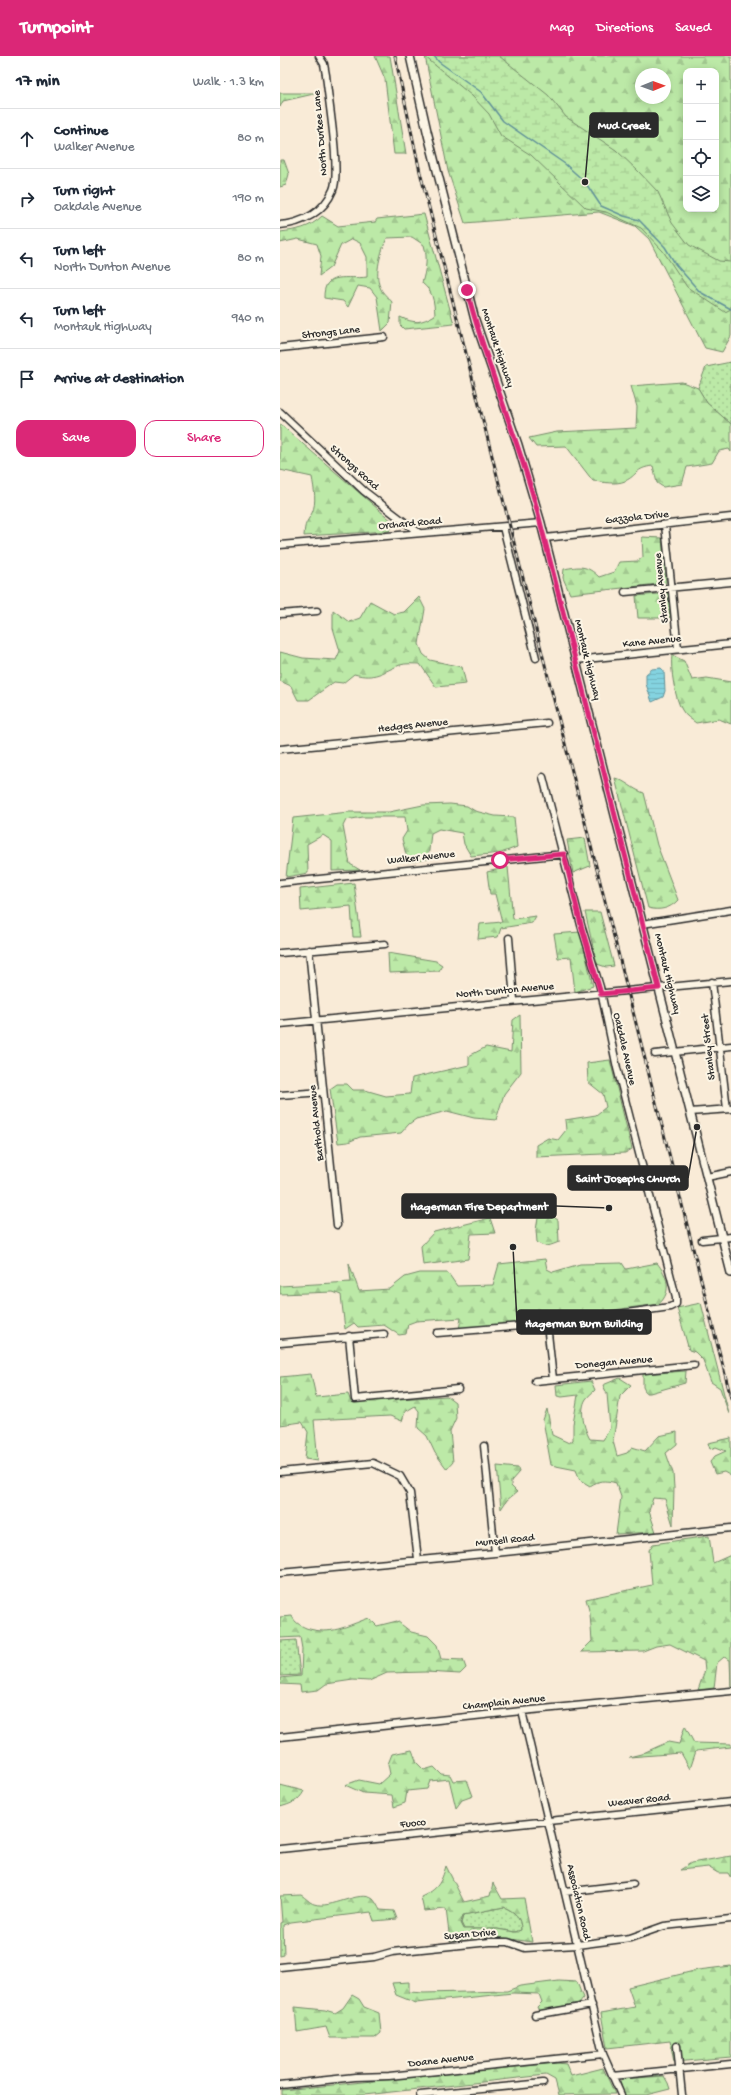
<!DOCTYPE html>
<meta charset="utf-8">
<style>
body{margin:0;font-family:"Gochi Hand",sans-serif;background:#f2f2f3;color:#1f2937}
.controls{position:absolute;right:12px;top:12px;display:grid;overflow:hidden;border-radius:8px;box-shadow:0 2px 10px #0003}
.controls button{width:36px;height:36px;display:grid;place-items:center;padding:0;border:0;border-bottom:1px solid #e0e1e3;background:#fff;color:#1f2937;font:20px sans-serif}
.compass{position:absolute;left:355px;top:12px;width:36px;height:36px;border-radius:50%;background:#fff;box-shadow:0 2px 10px #0003;rotate:89deg}
.stop{position:absolute;width:12px;height:12px;margin:-9px;border:3px solid #db2777;border-radius:50%;background:#fff}
.stop.end{background:#db2777;border-color:#fff;box-shadow:0 1px 4px #0008}
.list{margin:0;padding:0;list-style:none}
h2{display:flex;justify-content:space-between;align-items:center;height:52px;margin:0;padding:0 16px;font-size:17px}
h2 small{font-size:13px;font-weight:400;color:#747a83}
.list li{display:grid;grid-template-columns:26px 1fr auto;gap:12px;align-items:center;box-sizing:border-box;height:60px;padding:0 16px;border-top:1px solid #e0e1e3}
.list b{display:block;font-size:15px;white-space:nowrap}
.list p{margin:0;font-size:13px;white-space:nowrap;color:#747a83}
.list em{font-size:13px;font-style:normal;color:#747a83}
.actions{display:flex;gap:8px;padding:12px 16px}
.actions a{flex:1;padding:9px 0;border:1px solid #db2777;border-radius:12px;text-align:center;font-size:14px;color:#db2777}
.actions .main{background:#db2777;color:#fff}
.icon{flex:none;width:22px;height:22px;fill:none;stroke:currentColor;stroke-width:2;stroke-linecap:round;stroke-linejoin:round}
.map{position:relative;flex:none;width:451px;height:2039px;overflow:hidden}
header{display:flex;align-items:center;gap:24px;box-sizing:border-box;height:56px;padding:0 20px;background:#db2777;color:#fff}
header strong{font-size:19px}
nav{display:flex;gap:22px;margin-inline-start:auto;font-size:14px}
main{display:flex}
aside{flex:1;background:#fff}
.map>svg:first-child{display:block}
.grass{fill:url(#grass-dots);stroke:#748a69}
.forest{fill:url(#forest-firs);stroke:#748a69;fill-rule:evenodd}
.wetland{fill:url(#wetland-marsh);stroke:#748a69}
.water{fill:url(#water-rules);stroke:#609098}
.lines{fill:none;stroke-linecap:round;stroke-linejoin:round}
.stream{stroke:#609098;stroke-width:1.5}
.minor-casing{stroke:#2b2b2b;stroke-width:9}
.major-casing{stroke:#2b2b2b;stroke-width:10}
.minor{stroke:#fcf5e5;stroke-width:6}
.major{stroke:#fcf5e5;stroke-width:7}
.rail-casing{stroke:#2b2b2b;stroke-width:3}
.rail{stroke:#fcf5e5;stroke-width:1.5;stroke-dasharray:4.5;stroke-linecap:butt}
.route{stroke:#db2777;stroke-width:5}
.labels{text-anchor:middle;dominant-baseline:central;stroke-width:4;stroke-linejoin:round;paint-order:stroke}
.street-label{font-size:11px;fill:#2b2b2b;stroke:#fcf5e5}
.leader{fill:none;stroke:#2b2b2b;stroke-width:1.5}
.callout-dot{fill:#2b2b2b;stroke:#fcf5e5;stroke-width:1.5}
.callout{fill:#2b2b2b;stroke:#2b2b2b;stroke-width:1.5}
.callout-label{font-size:12px;text-anchor:middle;font-weight:bold;fill:#fff}
</style>
<header>
<strong>Turnpoint</strong>
<nav><a>Map</a><a>Directions</a><a>Saved</a></nav>
</header>
<main>
<aside>
<h2>17 min<small>Walk · 1.3 km</small></h2>
<ul class="list">
<li><svg class="icon" aria-label="ahead" viewBox="0 0 24 24"><path d="M12 20V5M6 11l6-6 6 6"/></svg><div><b>Continue</b><p>Walker Avenue</p></div><em>80 m</em></li>
<li><svg class="icon" aria-label="right" viewBox="0 0 24 24"><path d="M7 20v-9h11M14 6l5 5-5 5"/></svg><div><b>Turn right</b><p>Oakdale Avenue</p></div><em>190 m</em></li>
<li><svg class="icon" aria-label="left" viewBox="0 0 24 24"><path d="M17 20v-9H6M10 6l-5 5 5 5"/></svg><div><b>Turn left</b><p>North Dunton Avenue</p></div><em>80 m</em></li>
<li><svg class="icon" aria-label="left" viewBox="0 0 24 24"><path d="M17 20v-9H6M10 6l-5 5 5 5"/></svg><div><b>Turn left</b><p>Montauk Highway</p></div><em>940 m</em></li>
<li><svg class="icon" aria-label="arrive" viewBox="0 0 24 24"><path d="M6 21V4h12l-3 4 3 4H6"/></svg><div><b>Arrive at destination</b></div></li>
</ul>
<div class="actions"><a class="main">Save</a><a>Share</a></div>
</aside>
<div class="map">
<svg width="451" height="2039" viewBox="0 0 451 2039">
<defs>
<pattern id="grass-dots" width="8" height="8" patternUnits="userSpaceOnUse"><rect width="8" height="8" fill="#bce9a7"/><path d="M2 2h.1M6 6h.1" fill="none" stroke="#a2c890" stroke-width="1.8" stroke-linecap="round"/></pattern>
<pattern id="forest-firs" width="22" height="20" patternUnits="userSpaceOnUse"><rect width="22" height="20" fill="#bce9a7"/><path d="M5 1l3.5 6h-7zM16 11l3.5 6h-7z" fill="#a2c890"/></pattern>
<pattern id="wetland-marsh" width="20" height="14" patternUnits="userSpaceOnUse"><rect width="20" height="14" fill="#bce9a7"/><path d="M1 5h8M5 5V1M11 12h8M15 12V8" fill="none" stroke="#a2c890"/></pattern>
<pattern id="water-rules" width="6" height="5" patternUnits="userSpaceOnUse"><rect width="6" height="5" fill="#84d3e0"/><path d="M0 2.5h6" fill="none" stroke="#72b5c0"/></pattern>
</defs>
<rect width="100%" height="100%" fill="#f9ebd7"/>
<filter id="ink" filterUnits="userSpaceOnUse"><feTurbulence type="fractalNoise" baseFrequency=".025" numOctaves="2"/><feDisplacementMap in="SourceGraphic" scale="8" xChannelSelector="R" yChannelSelector="G"/><feConvolveMatrix kernelMatrix="1 2 1 2 8 2 1 2 1" color-interpolation-filters="sRGB"/></filter>
<g filter="url(#ink)">
<path class="grass" d="M451,306V368L427,347L418,332L426,311Z
M16,1584L20,1619L0,1620V1585Z
M224,1851C235,1856 241,1861 241,1874L235,1876L217,1873H184L181,1867L183,1859Z"/>
<path class="forest" d="M95,0H110L126,98H114L105,23Z
M145,0H451V280L442,296L425,292L369,183L355,170L319,156L185,167L168,115ZM406,15H436V153H406ZM361,18H385V42H361Z
M0,37H38L3,45L0,51Z
M0,104H4L9,118L6,129L0,131Z
M144,158L174,268L124,273L120,269V261C135,268 141,267 155,259C154,244 153,236 142,227C146,213 148,203 144,189L132,181L107,182C101,195 94,218 100,231C102,237 108,241 112,246L110,267L102,275L97,241L90,232L78,230L68,251L63,245L44,242C43,214 68,224 87,221V201L80,187L72,183L61,189L51,211L39,220L41,200L37,188L18,183L0,187V176C17,174 30,172 42,160L58,170L95,166L97,163Z
M402,326L418,332L427,347L451,368V396L449,393L439,395L432,407L407,411L402,428L383,431L377,427L373,410C355,412 358,419 345,425C336,429 323,426 313,425L286,390L256,391L249,382L277,376L356,372L357,351L351,330Z
M0,368L113,466L114,470L109,475L24,480C25,466 26,468 32,457C37,446 34,433 32,421L0,414Z
M362,481L382,482L386,527L290,538L283,522L284,513C300,510 307,509 319,521L334,516L339,506L358,505L363,501Z
M389,537L390,562H358L356,540Z
M139,541L145,553L139,588L143,598L150,604L182,611L186,628L156,631L140,608C134,608 126,607 120,609C102,616 95,624 74,618L63,627L54,626L29,644H18L11,630L0,625V596L23,602L56,604L60,595L53,572V554L69,566L80,562L90,545L114,558L124,556Z
M392,599L404,605L412,624L427,622L451,626V668L439,663L416,667C411,663 405,660 402,654C395,643 390,612 392,599Z
M335,722C346,725 352,733 364,737L377,789L398,844C390,853 379,855 368,852Z
M170,748L187,750L195,755L215,760L234,761L237,791L221,797L191,800L184,788L182,777L159,773L151,777L148,803L128,806L122,783L127,775L125,761H83L66,764L63,770L70,808L80,814L52,815V785L43,779L27,788L28,817L6,821L13,762L69,756H109L143,749Z
M305,782L310,810L293,817L287,784Z
M228,811L233,863L256,860L252,867L221,872L218,881L198,883L200,868L222,866L215,838H210L207,816Z
M74,827L81,881H73L71,850L21,855L20,833Z
M305,856H320L334,910L326,911L317,908Z
M300,876L313,930L295,936L291,901L278,902L274,878Z
M108,897L156,905L162,909L159,915L109,917Z
M240,959L241,1016L224,1038L216,1064L194,1062L167,1055L136,1063L129,1068L121,1077L80,1081L68,1086L58,1087L50,1033L57,1028H67L73,1034H85L106,1040L130,1038L132,1022L189,1009V1000L206,991L231,996L233,964Z
M330,1004L352,1093L345,1097L256,1101V1089L268,1082L278,1084L286,1074L285,1064L316,1059L326,1051L323,1038L308,1026L307,1007Z
M272,1160L278,1164L279,1186C271,1189 264,1193 257,1186L256,1174L258,1162Z
M210,1162L215,1177L191,1178L188,1203L143,1209L141,1190L154,1176Z
M265,1203L267,1213L273,1216L300,1208L342,1207L346,1213L377,1207C387,1219 393,1235 379,1248L179,1274L181,1262L136,1265L128,1268L126,1278L119,1279L104,1269L78,1271L74,1267L65,1273L61,1239L53,1236L0,1238V1230L71,1226L69,1207L79,1235L110,1233L125,1221L140,1217H168L177,1230L213,1229L219,1208Z
M421,1247L449,1358L440,1332L431,1326L423,1304L415,1296L409,1294L397,1252Z
M406,1315L405,1327L370,1337H366L363,1331V1318Z
M31,1318L36,1341L68,1338L71,1346L167,1340L175,1346L176,1362L170,1375L173,1406L167,1413L155,1397L147,1380L138,1372L139,1355L135,1350L125,1356L122,1365L110,1360L34,1364L38,1405L25,1403L28,1376L22,1366L0,1369V1321Z
M340,1322L351,1329L340,1340L333,1385L337,1400L347,1397L352,1391L365,1395L379,1380L397,1376V1388L386,1397L393,1417L394,1432L393,1469L385,1443L373,1442L369,1455L376,1476L336,1478L341,1441L336,1427C326,1424 319,1424 310,1430L300,1424L296,1414L271,1409L263,1364L267,1353L272,1379L289,1387L293,1384V1368L298,1339L282,1341L277,1340L276,1329L311,1325L315,1334C312,1337 308,1340 306,1343C299,1354 304,1373 310,1383L323,1384L330,1372L327,1338L323,1329Z
M451,1382V1420L444,1416L435,1418L430,1406L435,1400L446,1395L436,1391L430,1393L428,1387Z
M217,1410L238,1412L239,1416L231,1425V1430L237,1436L227,1444L221,1453Z
M429,1480L433,1507L451,1499V1630L450,1604L444,1601L437,1607L434,1632L418,1634L425,1614L424,1605L390,1588L376,1590L363,1595L301,1596L312,1585L310,1558L306,1543L372,1529L369,1494L373,1488Z
M12,1560C15,1567 20,1569 26,1572C51,1580 66,1570 89,1562L97,1570L117,1565L131,1576L148,1580L157,1589L161,1603L183,1604L186,1612L180,1618L146,1616L107,1617L89,1625L73,1624L46,1628L38,1634L21,1636L20,1629L0,1628V1622L21,1620L22,1593L20,1581L0,1582V1561Z
M405,1670L414,1687L451,1688V1691L416,1695L410,1713L401,1697L349,1701L361,1698L388,1686L399,1688Z
M132,1694L137,1707L144,1714L154,1711L161,1718L170,1719L173,1725L187,1724L193,1740L182,1744L176,1752L169,1723L150,1725L147,1733L127,1735L125,1747L114,1751L112,1739L83,1737L65,1729L79,1724L99,1728L110,1718L108,1708L112,1698Z
M0,1729L24,1735C19,1745 11,1748 0,1751Z
M451,1800V1822L448,1817H438L428,1811L400,1814L411,1807Z
M166,1810L184,1846L210,1840L213,1827L222,1843L244,1842L252,1886L210,1880L170,1885L166,1853L144,1855L141,1841C158,1833 161,1827 166,1810ZM224,1851C235,1856 241,1861 241,1874L235,1876L217,1873H184L181,1867L183,1859Z
M21,1839C26,1842 30,1847 34,1848C51,1854 80,1833 93,1843C96,1846 98,1851 100,1854L114,1855L117,1863L94,1865L91,1856L11,1866L3,1869L4,1899L0,1900V1867L2,1866L0,1840Z
M451,1910V2001L394,2006L390,1985L327,1992L321,1957L355,1951L348,1931L418,1914Z
M279,1925L297,1926L303,1942L299,1947L259,1955L257,1951L262,1946L259,1938L233,1937L136,1947L116,1939L112,1927L129,1926V1936L144,1937L227,1935L240,1930Z
M72,1939L79,1943L84,1951L99,1957L101,1977L95,1982H50L46,1971L17,1976L15,1951L45,1954L55,1957L63,1952Z
M277,2007L286,2008L291,2020L323,2012L335,2038L279,2039L275,2024L266,2019L84,2039H2V2034Z
M384,2020L388,2027L390,2033L366,2039H344L340,2026L342,2023Z"/>
<path class="wetland" d="M144,0H219L268,39L286,61L336,94L358,115L378,136L392,167L409,189L439,205L451,206V253L445,256L407,231L383,195L361,172L326,156L306,152L251,99L221,80L209,58L192,40Z"/>
<path class="water" d="M381,612L384,615L385,635L383,641L372,646L366,628V618L372,613Z"/>
<g class="lines">
<path class="stream" d="M154,0L159,6L201,36L223,65L285,108L305,126L321,150L344,160L359,164L385,191L396,209L420,236L451,253"/>
<g class="minor-casing">
<path id="minor" d="M0,169C23,167 44,156 53,134C61,117 48,41 46,19L44,8L39,0
M0,292L104,281
M0,356L84,435L139,477
M385,469L398,593
M223,471L256,602
M265,482L451,461
M0,489L261,467
M345,536L451,526
M0,558L37,555
M296,604L451,588
M0,693L267,667
M0,827L284,798
M362,868L451,854
M229,882L234,944
M29,894L57,1169
M0,897L105,888
M432,926L447,1053
M0,968L451,925
M375,998L451,990
M0,1039L43,1036
M410,1056L451,1053
M427,1121L451,1116
M422,1184L451,1181
M267,1268L273,1323
M157,1277L267,1268L390,1251L396,1248V1241L337,1012L320,931L301,869L263,721
M69,1280L75,1343L178,1333
M0,1287L104,1278
M255,1325L414,1309
M204,1390L215,1497
M0,1416L93,1407L120,1420L130,1437L138,1503
M0,1517L215,1497L451,1472
M242,1655L323,1998L341,2039
M0,1681L242,1655L451,1635
M0,1793L451,1746
M285,1836L353,1828
M0,1911L94,1901L112,1896L210,1886H228L245,1892L297,1889L350,1882L384,1870L451,1863
M255,1959L312,1949
M397,1990L402,2039
M332,2020L451,2008
M0,2029L75,2021L109,2020L323,1998
M140,2039L263,2027"/>
</g>
<g class="major-casing">
<path id="major" d="M130,0L147,75L195,264L238,389L261,467L451,1217"/>
</g>
<use href="#minor" class="minor"/>
<use href="#major" class="major"/>
<g class="rail-casing">
<path id="rail" d="M115,0L140,116L451,1342"/>
</g>
<use href="#rail" class="rail"/>
</g>
</g>
<g class="lines" filter="url(#ink)">
<path class="route" d="M187,234C205,306 235,375 255,446L379,932L321,938L301,869L284,798L220,804"/>
</g>
<g class="labels">
<g class="street-label">
<text transform="translate(41 77) rotate(-95)">North Durkee Lane</text>
<text transform="translate(51 277) rotate(-6)">Strongs Lane</text>
<text transform="translate(217 292) rotate(71)">Montauk Highway</text>
<text transform="translate(74 412) rotate(42)">Strongs Road</text>
<text transform="translate(357 462) rotate(-6)">Gazzola Drive</text>
<text transform="translate(130 468) rotate(-5)">Orchard Road</text>
<text transform="translate(382 532) rotate(-96)">Stanley Avenue</text>
<text transform="translate(372 586) rotate(-6)">Kane Avenue</text>
<text transform="translate(307 604) rotate(76)">Montauk Highway</text>
<text transform="translate(133 670) rotate(-6)">Hedges Avenue</text>
<text transform="translate(141 802) rotate(-6)">Walker Avenue</text>
<text transform="translate(387 918) rotate(76)">Montauk Highway</text>
<text transform="translate(225 935) rotate(-5)">North Dunton Avenue</text>
<text transform="translate(429 991) rotate(-96)">Stanley Street</text>
<text transform="translate(344 993) rotate(77)">Oakdale Avenue</text>
<text transform="translate(37 1067) rotate(-96)">Barthold Avenue</text>
<text transform="translate(334 1307) rotate(-5)">Donegan Avenue</text>
<text transform="translate(225 1485) rotate(-6)">Munsell Road</text>
<text transform="translate(224 1647) rotate(-6)">Champlain Avenue</text>
<text transform="translate(359 1745) rotate(-6)">Weaver Road</text>
<text transform="translate(133 1768) rotate(-6)">Fuoco</text>
<text transform="translate(298 1846) rotate(77)">Association Road</text>
<text transform="translate(190 1879) rotate(-5)">Susan Drive</text>
<text transform="translate(161 2005) rotate(-6)">Doane Avenue</text>
</g>
</g>
<path class="leader" d="M305 126L310 69M417 1071L408 1122M329 1152L276 1150M233 1191L237 1266"/>
<g class="callout-dot">
<circle cx="305" cy="126" r="4"/>
<circle cx="417" cy="1071" r="4"/>
<circle cx="329" cy="1152" r="4"/>
<circle cx="233" cy="1191" r="4"/>
</g>
<g class="callout">
<rect x="310" y="57" width="68" height="24" rx="4"/>
<rect x="288" y="1110" width="120" height="24" rx="4"/>
<rect x="122" y="1138" width="154" height="24" rx="4"/>
<rect x="237" y="1254" width="134" height="24" rx="4"/>
</g>
<g class="callout-label">
<text x="344" y="73">Mud Creek</text>
<text x="348" y="1126">Saint Josephs Church</text>
<text x="199" y="1154">Hagerman Fire Department</text>
<text x="304" y="1271">Hagerman Burn Building</text>
</g>
</svg>
<div class="controls">
<button>+</button>
<button>−</button>
<button><svg class="icon" aria-label="locate" viewBox="0 0 24 24"><circle cx="12" cy="12" r="6"/><path d="M12 2v4M12 18v4M2 12h4M18 12h4"/></svg></button>
<button><svg class="icon" aria-label="layers" viewBox="0 0 24 24"><path d="M12 4l9 5-9 5-9-5zM3 14l9 5 9-5"/></svg></button>
</div>
<svg class="compass" viewBox="-18 -18 36 36"><path d="M0-13l5 13h-10z" fill="#e53935"/><path d="M0 13l5-13h-10z" fill="#747a83"/></svg>
<div class="stop" style="left:220px;top:804px"></div>
<div class="stop end" style="left:187px;top:234px"></div>
</div>
</main>
